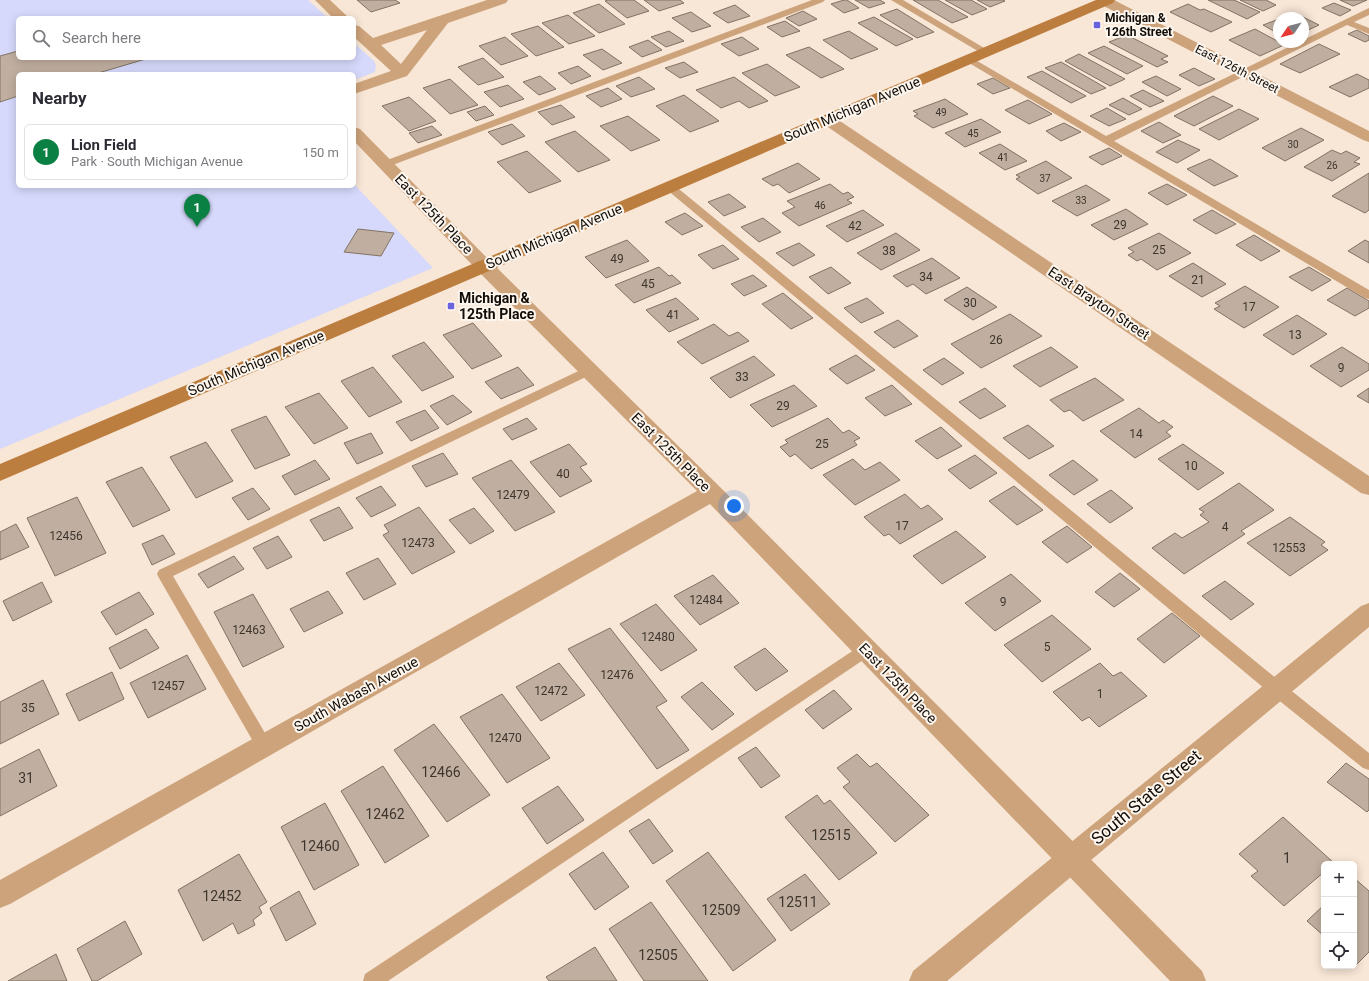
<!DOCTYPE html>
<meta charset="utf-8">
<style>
body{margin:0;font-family:Roboto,sans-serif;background:#f2f2f3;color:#2b2b33}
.controls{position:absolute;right:12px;bottom:12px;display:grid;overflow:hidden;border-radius:6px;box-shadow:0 2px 10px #0003}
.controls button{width:36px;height:36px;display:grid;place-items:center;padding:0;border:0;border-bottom:1px solid #e1e1e2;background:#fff;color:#2b2b33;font:20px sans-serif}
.compass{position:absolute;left:1273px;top:12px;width:36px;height:36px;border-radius:50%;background:#fff;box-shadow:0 2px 10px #0003;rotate:235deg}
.you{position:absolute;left:734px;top:506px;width:14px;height:14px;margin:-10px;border:3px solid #fff;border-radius:50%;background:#1a73e8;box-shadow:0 0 0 6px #1a73e833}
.badge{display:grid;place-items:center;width:26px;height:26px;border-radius:50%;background:#0b8043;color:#fff;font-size:13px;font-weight:700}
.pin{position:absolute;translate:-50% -33px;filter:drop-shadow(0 1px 2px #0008)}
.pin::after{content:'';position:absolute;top:21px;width:14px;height:12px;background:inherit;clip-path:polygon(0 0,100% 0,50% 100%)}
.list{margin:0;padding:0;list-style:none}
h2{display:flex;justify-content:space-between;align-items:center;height:52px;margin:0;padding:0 16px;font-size:17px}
h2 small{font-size:13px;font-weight:400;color:#7c7c81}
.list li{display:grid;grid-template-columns:26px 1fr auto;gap:12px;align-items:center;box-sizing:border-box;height:56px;margin:0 8px 8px;padding:0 8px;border:1px solid #e1e1e2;border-radius:6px}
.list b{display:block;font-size:15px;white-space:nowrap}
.list p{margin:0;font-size:13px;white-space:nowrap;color:#7c7c81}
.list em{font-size:13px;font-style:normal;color:#7c7c81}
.icon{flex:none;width:22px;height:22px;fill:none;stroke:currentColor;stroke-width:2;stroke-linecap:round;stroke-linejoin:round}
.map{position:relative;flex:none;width:1369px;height:981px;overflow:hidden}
.search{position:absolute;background:#fff;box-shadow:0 2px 10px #0003;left:16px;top:16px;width:340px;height:44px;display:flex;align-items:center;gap:10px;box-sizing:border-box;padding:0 14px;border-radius:6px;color:#7c7c81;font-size:15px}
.panel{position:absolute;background:#fff;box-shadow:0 2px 10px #0003;left:16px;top:72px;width:340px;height:116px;border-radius:6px}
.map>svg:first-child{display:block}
.green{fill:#d6d9fb}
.building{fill:#c0afa0;stroke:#827263}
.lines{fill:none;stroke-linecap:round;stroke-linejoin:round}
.service{fill:#cda37b;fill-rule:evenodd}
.minor{fill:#cda37b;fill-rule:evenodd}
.tertiary{fill:#cda37b;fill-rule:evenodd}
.secondary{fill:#bc7e3f;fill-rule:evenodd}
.poi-dot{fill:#6b63dd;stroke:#fdf6ef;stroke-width:1.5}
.labels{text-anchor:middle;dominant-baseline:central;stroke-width:4;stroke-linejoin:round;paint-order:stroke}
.far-number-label{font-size:10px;fill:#3e352d}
.far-poi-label{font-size:12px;font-weight:bold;fill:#120c07;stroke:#fdf6ef;text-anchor:start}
.far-street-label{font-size:12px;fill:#120c07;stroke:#fdf6ef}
.number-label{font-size:12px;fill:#3e352d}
.street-label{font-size:14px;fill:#120c07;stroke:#fdf6ef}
.poi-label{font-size:14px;font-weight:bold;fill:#120c07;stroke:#fdf6ef;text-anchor:start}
.near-number-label{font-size:14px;fill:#3e352d}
.near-street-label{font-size:17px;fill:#120c07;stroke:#fdf6ef}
</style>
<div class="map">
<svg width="1369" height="981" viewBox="0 0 1369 981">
<rect width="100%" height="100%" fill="#f8e6d6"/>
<path class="green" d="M0,0H308L328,18H18V58H354V43L374,61L376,66L375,72L354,80V74H18V186H354V184L433,268L0,449Z"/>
<path class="building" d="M357,0H395L400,3L371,12Z
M608,0H634L649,11L627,18L605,1Z
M644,0H680L684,3L659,11Z
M844,0H847L859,8L844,13L831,4Z
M855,0H880L885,3L869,8Z
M913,0H938L968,17L952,23Z
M945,0H971L987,9L972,15Z
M977,0H1003L1005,1L990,7Z
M1208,0H1234L1260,12L1247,19Z
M1240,0H1266L1276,5L1263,11Z
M1340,0H1367L1353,6Z
M1334,3L1351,10L1340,16L1322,8Z
M599,4L625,24L599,33L573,13Z
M1188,4L1200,10L1204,9L1232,22L1211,32L1170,12Z
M735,5L750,16L728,23L713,13Z
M897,9L934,32L917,38L880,15Z
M803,11L817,19L799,26L786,18Z
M691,12L711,26L692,32L672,18Z
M568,15L595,36L569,44L542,23Z
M1301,16L1319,25L1306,31L1303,29V18H1297Z
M874,17L913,39L896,46L858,23Z
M1279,19V34L1263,25Z
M785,21L800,31L782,37L767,27Z
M538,26L564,47L536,56L511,34Z
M1255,29L1279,42L1286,44L1260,56L1229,40Z
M1357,30L1369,36V40L1365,42L1348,34Z
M669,31L684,41L666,47L651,37Z
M849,31L878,49L851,59L823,40Z
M1127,35L1168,56L1161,59L1168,62L1157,67L1109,42Z
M505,37L528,56L501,65L479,46Z
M742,37L759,49L739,56L721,44Z
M648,40L662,50L642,57L629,47Z
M1319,44L1340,54L1300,73L1280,64Z
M1104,46L1143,66L1127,74L1088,53Z
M809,47L844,69L821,78L786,55Z
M602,49L622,63L603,70L583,55Z
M18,51V58H149L95,74H18V96L0,102V56Z
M1079,54L1125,79L1110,86L1065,61Z
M483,58L504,77L478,85L458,67Z
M684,62L698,72L680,78L665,68Z
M1061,62L1106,88L1091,94L1045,68Z
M767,64L800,87L775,96L742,73Z
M578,66L591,76L571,84L558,73Z
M1194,68L1215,79L1199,86L1179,75Z
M1042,71L1086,96L1071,103L1027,77Z
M1357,74L1369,80V88L1350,97L1329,87Z
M540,76L556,89L539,95L523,82Z
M1156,76L1181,89L1167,96L1142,82Z
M639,77L655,89L631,97L616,86Z
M734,77L768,101L749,108L739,101L721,108L696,90Z
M993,78L1010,88L993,94L977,84Z
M450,79L478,105L450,114L423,88Z
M508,85L524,99L500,107L484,92Z
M608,88L622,99L601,107L586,96Z
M1143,90L1164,101L1150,107L1130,96Z
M684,95L719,121L690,132L656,106Z
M1213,96L1233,106L1194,126L1174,116Z
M409,97L436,121L409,131L382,106Z
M1123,98L1142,109L1129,115L1109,105Z
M945,99L968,114L933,128L914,116L918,114L913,111Z
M1028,100L1052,114L1029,124L1005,110Z
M561,105L575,117L552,125L538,112Z
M485,106L494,115L476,121L467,112Z
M1107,108L1126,119L1109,126L1090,116Z
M1239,109L1259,119L1219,140L1199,129Z
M628,116L660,140L631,151L600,126Z
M981,119L1001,132L965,147L945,133Z
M1159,122L1181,135L1163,143L1141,131Z
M1064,123L1081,132L1061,141L1046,131Z
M512,124L525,136L502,145L488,132Z
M432,126L442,135L418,143L409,133Z
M1301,128L1324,140L1285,161L1262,148Z
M575,131L610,160L578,172L545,142Z
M1178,140L1200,150L1177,163L1156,152Z
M1000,144L1027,161L1005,170L979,153Z
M1109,148L1122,156L1102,165L1089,157Z
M1332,150L1341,154L1346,151L1360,158L1354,162L1360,164L1332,181L1304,167Z
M527,151L561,181L529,193L497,162Z
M1210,159L1238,176L1214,186L1187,169Z
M1046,161L1072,178L1038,194L1016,179L1020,177L1016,175Z
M798,163L820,179L789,193L778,184L773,186L762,179Z
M1369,173V210L1365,213L1332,196Z
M830,184L843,194L848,192L854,197L847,200L852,203L799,226L782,213L795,207L787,201Z
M1167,184L1187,195L1167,205L1148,193Z
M1086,185L1110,200L1077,216L1052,201Z
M729,194L746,207L724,216L708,202Z
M1126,209L1148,224L1114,240L1091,225Z
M863,210L884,225L847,242L826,226Z
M1212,210L1236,224L1216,234L1193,220Z
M685,213L703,226L682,235L665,222Z
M763,218L781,232L759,242L741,227Z
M358,229L394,233L381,256L344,252Z
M896,233L920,250L881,270L857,253Z
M1159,233L1191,253L1157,270L1141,259L1137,261L1128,255L1134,252L1128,248Z
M1254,235L1280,251L1261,261L1236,245Z
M627,240L649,261L606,278L585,257Z
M1365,240L1369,242V263L1348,251Z
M799,243L815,255L793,266L776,253Z
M723,245L739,259L713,269L698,255Z
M932,258L960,278L926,294L913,284L907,287L893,276Z
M1193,263L1226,284L1202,297L1169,276Z
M659,267L669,276L672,275L681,283L634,303L615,285Z
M831,267L851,283L828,294L809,277Z
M1309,267L1331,280L1312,291L1289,277Z
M753,275L767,286L744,296L731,284Z
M1245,286L1279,307L1244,328L1214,309L1220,306L1215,303Z
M967,287L997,307L973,320L944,300Z
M1347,288L1369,301V308L1355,316L1327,300Z
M783,293L813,318L791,329L762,304Z
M676,298L699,319L669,332L646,310Z
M867,298L884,313L861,323L844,308Z
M1010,314L1042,336L981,368L951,344Z
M1297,315L1327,334L1293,355L1263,335Z
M898,320L918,336L894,348L874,332Z
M473,323L502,356L472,369L443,335Z
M714,324L729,336L738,332L749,341L702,364L677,342Z
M424,342L454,377L422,391L392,356Z
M1051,347L1078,367L1040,387L1013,366Z
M1342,347L1369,364V370L1341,387L1310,366Z
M856,355L875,370L847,384L829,369Z
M754,356L775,375L730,398L710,378Z
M944,358L964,373L942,385L923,370Z
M373,367L402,402L369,417L341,381Z
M518,367L534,385L501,399L485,382Z
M1095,378L1124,400L1083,421L1070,410L1064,412L1050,400Z
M794,385L817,406L772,427L750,405Z
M892,385L912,404L885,416L865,398Z
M985,388L1006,406L980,419L959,402Z
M1369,388V403L1357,396Z
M319,393L348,428L314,444L285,407Z
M453,395L472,412L447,425L430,406Z
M1139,408L1159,423L1163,420L1173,427L1166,432L1171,436L1135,458L1100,431Z
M425,410L439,428L411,441L396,422Z
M266,416L290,455L255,469L231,430Z
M527,418L537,429L512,440L503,429Z
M828,418L843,433L849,430L860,438L854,441L857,445L811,469L795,454L790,457L780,447L788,443L785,440Z
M1028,425L1054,446L1029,459L1003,438Z
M941,427L962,446L937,459L915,441Z
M371,433L383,453L357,464L344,443Z
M206,442L233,481L196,498L170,457Z
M569,444L587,464L580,467L592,481L560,497L530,462Z
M1183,444L1224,473L1198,490L1158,459Z
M443,453L458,474L426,487L412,466Z
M975,455L997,473L970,489L948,470Z
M853,459L865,470L880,462L900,480L855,505L823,475Z
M315,460L330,479L295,495L282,476Z
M511,460L555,512L515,531L472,478Z
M1073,460L1098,480L1074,495L1049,475Z
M142,467L170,510L133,527L106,482Z
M1239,483L1274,510L1241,531L1245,534L1184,574L1152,548L1175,533L1182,538L1209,522L1200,515L1204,512L1199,509Z
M381,486L396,505L371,517L356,498Z
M1014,486L1043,510L1017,525L989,501Z
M253,488L270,509L248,520L232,498Z
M1111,490L1133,508L1110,523L1087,504Z
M905,494L921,509L928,505L943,519L900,544L889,534L884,536L864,517Z
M77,497L106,553L55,576L27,518Z
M339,507L353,528L324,541L310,520Z
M419,507L455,552L412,574L383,535L389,532L384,525Z
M474,508L494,531L470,544L449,520Z
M1290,517L1325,542L1321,545L1328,550L1290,576L1247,543Z
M16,524L29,547L0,560V532Z
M1067,526L1092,547L1067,563L1042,542Z
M956,531L986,557L942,584L913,556Z
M163,535L175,554L152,565L142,544Z
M278,536L292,557L267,569L253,548Z
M234,556L244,569L208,588L198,574Z
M378,558L396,584L364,600L346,573Z
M1120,573L1140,589L1114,607L1095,592Z
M1011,574L1041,601L995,631L965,603Z
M713,575L739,603L700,625L674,596Z
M1225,581L1254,604L1231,620L1202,596Z
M42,582L52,602L13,621L3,601Z
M328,591L343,613L304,632L290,609Z
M139,592L154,614L116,635L101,612Z
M253,594L284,647L243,667L214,612Z
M656,604L697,650L661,671L620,624Z
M1172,613L1200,636L1164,663L1137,639Z
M1052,615L1091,649L1042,682L1004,645Z
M610,628L667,701L656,707L689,750L657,769L568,649Z
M146,629L159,648L120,669L109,648Z
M765,648L788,671L756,691L734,667Z
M187,655L206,689L148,718L130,683Z
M559,663L585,695L541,721L516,687Z
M1100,663L1113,676L1121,672L1147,696L1099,727L1089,717L1082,721L1053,692Z
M112,672L124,699L79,721L66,694Z
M43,680L59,714L0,744V702Z
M702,682L734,714L712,730L681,697Z
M834,690L852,709L823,729L805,710Z
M502,694L550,758L507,783L460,717Z
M434,724L490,795L447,822L394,750Z
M756,747L780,776L761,788L738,758Z
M39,749L57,786L0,816V769Z
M857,754L870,767L877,763L929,815L895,842L843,787L850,782L837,768Z
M1346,763L1369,779V810L1367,812L1327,782Z
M383,766L429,836L385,863L341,791Z
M558,786L584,820L547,844L522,808Z
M817,795L824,804L830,800L877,853L839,880L785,817Z
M325,803L359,865L314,890L281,827Z
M1283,817L1334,863L1324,864V872L1284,906L1251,876L1258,871L1239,854Z
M649,819L673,851L653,864L629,831Z
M603,852L629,887L595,910L569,874Z
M708,852L776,940L733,971L666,881Z
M239,854L267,902L259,907L262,913L253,920L255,925L238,934L233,923L203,941L178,890Z
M805,874L830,904L791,931L767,899Z
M1354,878L1369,891V952L1356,965L1354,964Z
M299,891L316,924L286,941L270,908Z
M651,902L708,981H644L609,929Z
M1324,905V936L1307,921Z
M125,921L142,954L97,981H92L77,949Z
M595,947L617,981H549L546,977Z
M56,954L67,981H8Z"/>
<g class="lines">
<path class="service" d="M812,0H825L823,2L390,166L386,167L381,164L382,162Z
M891,0H903L991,52L986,55L983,54Z
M1369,8V15L1354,22L1369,28V34L1347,25L1114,141L1369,290V299L1365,298L964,60L966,58H972L1106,136L1299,42H1303V40Z
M670,184L674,185L1283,684L1369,753V770L1363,768L1271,694L666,189L665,187L666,185Z
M589,366L594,367L595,370L594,373L173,576L272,745L270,750L264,752L258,750L159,578L157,574L159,570Z
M866,644L872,646L874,650L872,654L388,981H363L365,974L860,646Z"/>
<path class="minor" d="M315,0H330L349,18H333Z
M487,0H508L506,3L448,23L407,76L354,94V84L391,71L354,37V25L359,26L373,38ZM427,30L401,64L381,45Z
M1099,0H1114L1369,131V142L1363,140L1100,4Z
M828,115L834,117L1369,476V495L1361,493L822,123L820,120L822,117Z
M354,127L360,129L491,262L720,487L1202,971L1206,981H1170L710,504L10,904L0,908V880L697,491L477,270L354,141Z"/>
<path class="tertiary" d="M1369,603V627L947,981H909L913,971L1361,606Z"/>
<path class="secondary" d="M1096,0H1115L1113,3L0,481V464Z"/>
</g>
<g class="poi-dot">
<rect x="1093" y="21" width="8" height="8" rx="2"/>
<rect x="447" y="302" width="8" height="8" rx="2"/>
</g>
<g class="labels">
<g class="far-number-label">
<text x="941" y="112">49</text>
<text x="973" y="133">45</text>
<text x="1293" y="144">30</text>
<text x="1003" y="157">41</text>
<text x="1332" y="165">26</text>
<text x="1045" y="178">37</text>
<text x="1081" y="200">33</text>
<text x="820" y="205">46</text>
</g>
<g class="far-poi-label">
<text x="1105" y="18">Michigan &amp;<tspan x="1105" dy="14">126th Street</tspan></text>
</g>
<g class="far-street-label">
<text transform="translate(1237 69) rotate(27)">East 126th Street</text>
</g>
<g class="number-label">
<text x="1120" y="225">29</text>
<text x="855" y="226">42</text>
<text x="1159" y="250">25</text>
<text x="889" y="251">38</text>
<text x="617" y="259">49</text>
<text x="926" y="277">34</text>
<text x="1198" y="280">21</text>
<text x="648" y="284">45</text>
<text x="970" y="303">30</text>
<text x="1249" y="307">17</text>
<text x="673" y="315">41</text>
<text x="1295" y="335">13</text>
<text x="996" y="340">26</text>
<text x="1341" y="368">9</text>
<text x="742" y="377">33</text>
<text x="783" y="406">29</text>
<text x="1136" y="434">14</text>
<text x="822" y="444">25</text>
<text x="1191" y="466">10</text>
<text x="563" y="474">40</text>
<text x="513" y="495">12479</text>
<text x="902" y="526">17</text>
<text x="1225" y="527">4</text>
<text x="66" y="536">12456</text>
<text x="418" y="543">12473</text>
<text x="1289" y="548">12553</text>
<text x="706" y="600">12484</text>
<text x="1003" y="602">9</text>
<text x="249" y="630">12463</text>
<text x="658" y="637">12480</text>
<text x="1047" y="647">5</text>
<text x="617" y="675">12476</text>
<text x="168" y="686">12457</text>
<text x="551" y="691">12472</text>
<text x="1100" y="694">1</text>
<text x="28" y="708">35</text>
<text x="505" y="738">12470</text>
</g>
<g class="street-label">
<text transform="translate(852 109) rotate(-23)">South Michigan Avenue</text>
<text transform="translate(434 214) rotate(46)">East 125th Place</text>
<text transform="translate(554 236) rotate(-23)">South Michigan Avenue</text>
<text transform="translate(1099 303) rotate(34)">East Brayton Street</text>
<text transform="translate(256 363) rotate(-23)">South Michigan Avenue</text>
<text transform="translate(671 452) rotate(45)">East 125th Place</text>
<text transform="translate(898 683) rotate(46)">East 125th Place</text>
<text transform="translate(356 694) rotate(-29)">South Wabash Avenue</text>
</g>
<g class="poi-label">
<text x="459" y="298">Michigan &amp;<tspan x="459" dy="16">125th Place</tspan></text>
</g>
<g class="near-number-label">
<text x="441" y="772">12466</text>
<text x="26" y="778">31</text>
<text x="385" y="814">12462</text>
<text x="831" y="835">12515</text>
<text x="320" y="846">12460</text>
<text x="1287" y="858">1</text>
<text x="222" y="896">12452</text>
<text x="798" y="902">12511</text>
<text x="721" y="910">12509</text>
<text x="658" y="955">12505</text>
</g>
<g class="near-street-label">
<text transform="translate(1146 797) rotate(-40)">South State Street</text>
</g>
</g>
</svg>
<div class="controls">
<button>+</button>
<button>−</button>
<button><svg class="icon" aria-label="locate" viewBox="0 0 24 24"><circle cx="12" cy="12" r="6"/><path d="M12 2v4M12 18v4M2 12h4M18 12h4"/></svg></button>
</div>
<svg class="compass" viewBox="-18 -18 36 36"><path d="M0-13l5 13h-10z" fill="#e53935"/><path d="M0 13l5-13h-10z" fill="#7c7c81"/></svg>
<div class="you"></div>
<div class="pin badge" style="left:197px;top:227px">1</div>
<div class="search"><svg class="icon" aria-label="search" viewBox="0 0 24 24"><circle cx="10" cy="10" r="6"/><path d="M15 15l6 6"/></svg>Search here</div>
<section class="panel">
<h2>Nearby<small></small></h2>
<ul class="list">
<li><span class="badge">1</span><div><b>Lion Field</b><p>Park · South Michigan Avenue</p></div><em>150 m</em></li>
</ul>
</section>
</div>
